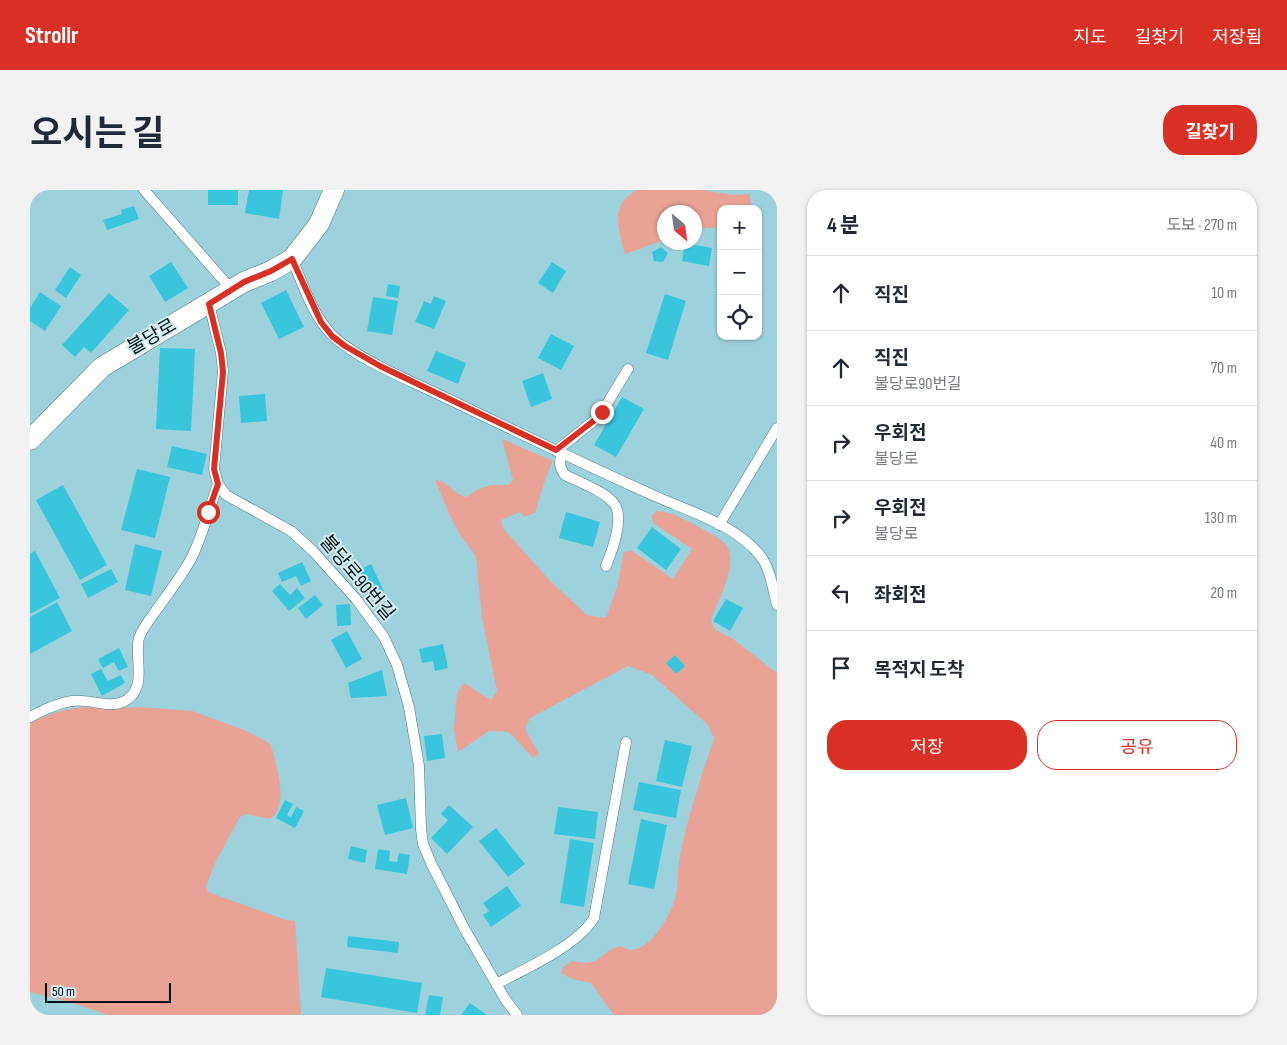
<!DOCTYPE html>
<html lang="ko">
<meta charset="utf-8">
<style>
body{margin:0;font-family:"Sofia Sans Condensed","Noto Sans KR",sans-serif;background:#f2f2f3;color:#1f2937}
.controls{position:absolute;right:15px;top:15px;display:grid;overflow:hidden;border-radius:10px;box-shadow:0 1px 4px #0004}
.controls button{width:45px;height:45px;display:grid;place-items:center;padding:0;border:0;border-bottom:1px solid #e0e1e3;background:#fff;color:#1f2937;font:25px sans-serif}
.compass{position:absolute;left:627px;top:15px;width:45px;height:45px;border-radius:50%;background:#fff;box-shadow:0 1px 4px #0004;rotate:151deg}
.scale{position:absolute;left:15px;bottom:12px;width:126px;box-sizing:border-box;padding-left:5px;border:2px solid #011216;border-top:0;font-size:14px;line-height:18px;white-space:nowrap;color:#011216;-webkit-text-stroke:4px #d3edf2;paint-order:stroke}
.stop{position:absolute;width:15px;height:15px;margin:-11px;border:4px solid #d93025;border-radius:50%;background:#fff}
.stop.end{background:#d93025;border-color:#fff;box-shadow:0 1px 5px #0008}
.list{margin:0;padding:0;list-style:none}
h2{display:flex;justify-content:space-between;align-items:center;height:65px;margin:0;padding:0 20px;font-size:21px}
h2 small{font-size:16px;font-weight:400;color:#747a83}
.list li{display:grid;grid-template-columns:32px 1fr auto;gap:15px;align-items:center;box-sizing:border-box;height:75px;padding:0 20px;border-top:1px solid #e0e1e3}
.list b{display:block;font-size:19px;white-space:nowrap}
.list p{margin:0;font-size:16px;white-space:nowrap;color:#747a83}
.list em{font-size:16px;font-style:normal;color:#747a83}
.actions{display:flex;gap:10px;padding:15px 20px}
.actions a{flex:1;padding:11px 0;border:1px solid #d93025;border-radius:20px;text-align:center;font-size:18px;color:#d93025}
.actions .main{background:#d93025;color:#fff}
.icon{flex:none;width:28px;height:28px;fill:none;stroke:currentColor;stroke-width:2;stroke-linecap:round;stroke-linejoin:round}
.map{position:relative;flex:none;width:747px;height:825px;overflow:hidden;border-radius:20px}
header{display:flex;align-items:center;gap:30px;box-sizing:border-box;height:70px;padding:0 25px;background:#d93025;color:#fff}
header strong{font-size:24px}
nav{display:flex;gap:28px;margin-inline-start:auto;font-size:18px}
.intro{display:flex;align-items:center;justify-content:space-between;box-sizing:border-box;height:120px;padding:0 30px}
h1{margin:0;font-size:35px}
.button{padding:12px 22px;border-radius:20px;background:#d93025;color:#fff;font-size:18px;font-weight:700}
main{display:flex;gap:30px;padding:0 30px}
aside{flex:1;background:#fff;border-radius:20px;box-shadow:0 1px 4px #0004}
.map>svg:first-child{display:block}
.green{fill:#e9a396}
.building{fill:#39c6dc}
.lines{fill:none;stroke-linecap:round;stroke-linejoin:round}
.lane-casing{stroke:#497b84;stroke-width:11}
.street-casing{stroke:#497b84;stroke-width:21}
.lane{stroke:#fff;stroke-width:10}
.street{stroke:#fff;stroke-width:20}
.route{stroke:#d93025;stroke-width:6}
.labels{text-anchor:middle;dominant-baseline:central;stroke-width:4;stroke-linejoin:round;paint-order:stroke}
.street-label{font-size:19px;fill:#011216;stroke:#d3edf2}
</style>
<header>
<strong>Strollr</strong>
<nav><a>지도</a><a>길찾기</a><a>저장됨</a></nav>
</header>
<div class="intro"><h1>오시는 길</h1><a class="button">길찾기</a></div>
<main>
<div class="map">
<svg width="747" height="825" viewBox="0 0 747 825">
<rect width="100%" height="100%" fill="#9dd1db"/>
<path class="green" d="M607,0H672L703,5L720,4L721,19H691V37L665,39L664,22H634V50L595,64C589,40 578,15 607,0Z
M472,249L523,271L515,290L505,323L494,327L490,322L471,330L473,338L521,392L557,425L576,428L587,397L594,362L602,361L643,389L662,359L625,334L621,326L627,321C643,322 655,330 669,337C678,342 688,346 695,354C710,370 689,409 682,426L681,432L686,440L703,449L747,483V825H584L561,793L542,789L531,783L533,777L542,771C575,778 567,761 591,756C613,772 636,732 643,715C649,700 647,681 650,665C658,626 671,587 684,548L678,535L622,485L598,476L500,528L495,539L509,564L503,568L479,542L459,541L428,562L424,539L427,503L434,493L461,510L467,501L452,428L446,366L430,345L420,326L405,290C421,292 421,303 436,307C453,296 458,294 478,295L483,290Z
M59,517L77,519L109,517L162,521L214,540L234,550L241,555C246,575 260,615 240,629L216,624L210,627L186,671L176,696L178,702L256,730L265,731L271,824L264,825H78L46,814L0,802V533C20,523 37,518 59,517Z"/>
<path class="building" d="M178,0H208V15H178Z
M219,0H253L249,29L215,23Z
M104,16L109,29L77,40L73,30L92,24L91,20Z
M655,53L682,58L679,76L652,71Z
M631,57L638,63L633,72L624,71L622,62Z
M141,72L158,98L135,112L119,86Z
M522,72L536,81L523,103L508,93Z
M40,77L51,85L36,108L25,100Z
M358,94L370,96L368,108L356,106Z
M256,100L274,137L249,149L231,113Z
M10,102L31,116L15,141L0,131V118Z
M79,103L99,120L61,163L54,157L45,167L32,155Z
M635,104L656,111L638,170L616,163Z
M404,106L416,111L404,139L385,132L394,111L401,114Z
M343,107L368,111L362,145L337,141Z
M521,144L544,156L531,180L508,168Z
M130,158L165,159L161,241L126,239Z
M406,161L436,173L428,194L397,181Z
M513,183L522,209L501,217L492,191Z
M235,204L237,231L211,233L209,206Z
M592,207L614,219L586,267L564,255Z
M142,256L177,264L172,285L137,277Z
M107,279L140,287L125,348L91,340Z
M33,295L77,375L50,390L6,310Z
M536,322L570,332L563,357L529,348Z
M622,337L651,359L636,380L607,358Z
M105,354L132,361L121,406L95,400Z
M5,361L30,408L0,424V364Z
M272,372L281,391L271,396L266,386L252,392L248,383Z
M341,374L354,401L339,408L326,382Z
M81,379L88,392L58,408L51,394Z
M250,394L260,405L267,398L275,408L259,421L242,401Z
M285,405L293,415L276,429L268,418Z
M696,409L713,418L700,441L683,431Z
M27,412L42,441L0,464V427Z
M320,414L321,435L307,436L306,415Z
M317,441L332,469L316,478L301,450Z
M413,454L418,478L405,481L403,471L392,473L389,459Z
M89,458L98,477L89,481L84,472L73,478L68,469Z
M645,465L655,476L646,484L636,473Z
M71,479L78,491L91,485L95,493L72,506L61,484Z
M352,480L357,506L321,508L318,493Z
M412,544L415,568L397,571L394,546Z
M635,550L662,556L652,597L626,591Z
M609,592L651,600L646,628L603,620Z
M376,608L383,638L355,645L347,615Z
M255,610L263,614L257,625L261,627L266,617L274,621L265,638L246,628Z
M419,615L443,637L417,664L401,648L418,630L411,624Z
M528,617L568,622L565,649L524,644Z
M611,629L637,635L624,699L598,694Z
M466,638L495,674L478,687L449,651Z
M540,649L564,653L554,717L530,713Z
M321,656L337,660L335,673L318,669Z
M348,659L360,661L359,671L367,672L369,663L380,665L377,684L345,679Z
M477,696L491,716L461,737L453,725L459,721L453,713Z
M318,746L369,752L368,763L317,757Z
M296,778L392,793L387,823L291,807Z
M399,805L413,807L410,825H395Z
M440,813L457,825H431Z"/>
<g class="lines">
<g class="lane-casing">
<path id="lane" d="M114,0L202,100
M262,69C273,94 283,127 303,146C329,170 379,190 412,206C483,240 553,274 625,306C660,322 708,335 732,368C741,381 743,400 747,415
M179,114L191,163L193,181L184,279L188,294L196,305L261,341L283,361L326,409L354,447L367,475L379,517L389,576L391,639L393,654L401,673L434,738L475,809L487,825
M526,261L566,229L572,222L598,179
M532,263C529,273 529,277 535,285C549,292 577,302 585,315C594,330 582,361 576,376
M689,335L747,238
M0,527C13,520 27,513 42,511C60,508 82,521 98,509C117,494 104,468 109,448C112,439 119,430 125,422C137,405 151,387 161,369C173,345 179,319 188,294
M466,794C495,779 547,756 564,728L596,552"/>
</g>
<g class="street-casing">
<path id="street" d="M0,250L72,177L214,92L241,81L262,69L289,34L304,0"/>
</g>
<use href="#lane" class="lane"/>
<use href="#street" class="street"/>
</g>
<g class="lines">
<path class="route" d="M178,322L188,294L184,279L193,182L191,163L179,114L214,92L241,81L262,69L291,132L302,146L315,156L350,176L526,260L566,229L572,222"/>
</g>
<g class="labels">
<g class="street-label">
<text transform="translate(122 147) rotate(-30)">불당로</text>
<text transform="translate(327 388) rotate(50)">불당로90번길</text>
</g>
</g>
</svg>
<div class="controls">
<button>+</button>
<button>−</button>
<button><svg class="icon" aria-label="locate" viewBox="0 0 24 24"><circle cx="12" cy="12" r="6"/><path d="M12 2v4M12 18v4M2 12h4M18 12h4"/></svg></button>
</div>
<svg class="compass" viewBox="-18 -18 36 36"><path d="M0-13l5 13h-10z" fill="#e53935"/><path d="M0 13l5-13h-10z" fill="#747a83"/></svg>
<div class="scale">50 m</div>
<div class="stop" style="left:178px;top:322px"></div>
<div class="stop end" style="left:572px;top:222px"></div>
</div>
<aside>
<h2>4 분<small>도보 · 270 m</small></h2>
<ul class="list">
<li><svg class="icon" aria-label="ahead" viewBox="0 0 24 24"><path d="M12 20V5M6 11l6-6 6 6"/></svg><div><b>직진</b></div><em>10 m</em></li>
<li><svg class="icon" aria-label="ahead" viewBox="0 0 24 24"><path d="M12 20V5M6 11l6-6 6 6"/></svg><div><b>직진</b><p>불당로90번길</p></div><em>70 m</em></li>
<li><svg class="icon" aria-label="right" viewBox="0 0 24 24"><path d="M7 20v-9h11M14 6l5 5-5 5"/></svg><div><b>우회전</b><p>불당로</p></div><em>40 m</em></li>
<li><svg class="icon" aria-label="right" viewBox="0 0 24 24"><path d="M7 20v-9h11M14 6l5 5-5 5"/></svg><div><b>우회전</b><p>불당로</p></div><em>130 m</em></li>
<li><svg class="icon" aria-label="left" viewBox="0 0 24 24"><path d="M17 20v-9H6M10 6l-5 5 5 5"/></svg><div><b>좌회전</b></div><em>20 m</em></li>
<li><svg class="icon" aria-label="arrive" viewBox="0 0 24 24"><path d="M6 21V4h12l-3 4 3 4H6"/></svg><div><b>목적지 도착</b></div></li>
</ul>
<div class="actions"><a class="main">저장</a><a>공유</a></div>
</aside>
</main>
